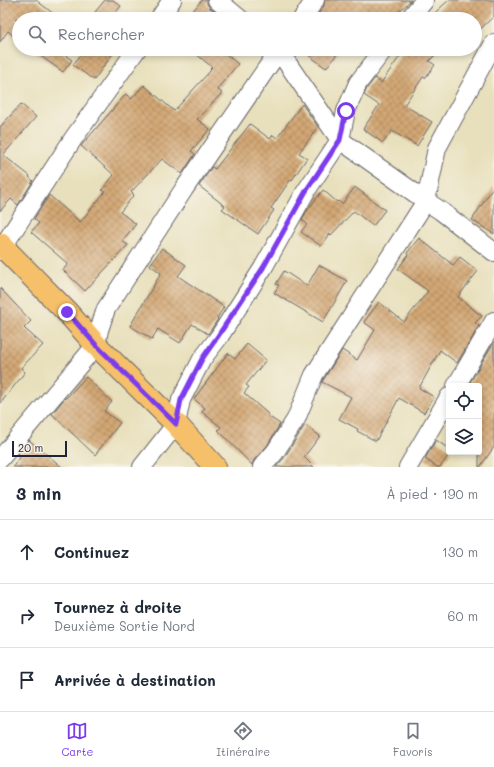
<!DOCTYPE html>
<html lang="fr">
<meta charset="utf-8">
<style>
body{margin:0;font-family:Mali,sans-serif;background:#f2f2f3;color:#1f2937}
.controls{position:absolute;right:12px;bottom:12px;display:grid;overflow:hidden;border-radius:4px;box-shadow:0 2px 6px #0003}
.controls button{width:36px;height:36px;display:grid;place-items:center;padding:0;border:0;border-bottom:1px solid #e0e1e3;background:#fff;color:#1f2937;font:20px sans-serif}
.scale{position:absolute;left:12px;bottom:10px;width:55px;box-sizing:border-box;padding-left:4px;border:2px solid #22223b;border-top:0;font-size:11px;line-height:14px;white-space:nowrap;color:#22223b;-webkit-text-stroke:3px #f7f3e8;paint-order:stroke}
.stop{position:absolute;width:12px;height:12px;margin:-9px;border:3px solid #7c3aed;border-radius:50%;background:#fff}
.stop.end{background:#7c3aed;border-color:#fff;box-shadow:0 1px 4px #0008}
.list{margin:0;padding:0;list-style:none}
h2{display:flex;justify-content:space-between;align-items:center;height:52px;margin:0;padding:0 16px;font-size:17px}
h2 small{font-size:13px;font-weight:400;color:#747a83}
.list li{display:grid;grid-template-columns:26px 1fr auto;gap:12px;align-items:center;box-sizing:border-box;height:64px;padding:0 16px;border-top:1px solid #e0e1e3}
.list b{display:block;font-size:15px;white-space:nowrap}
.list p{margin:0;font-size:13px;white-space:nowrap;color:#747a83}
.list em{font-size:13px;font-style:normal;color:#747a83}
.icon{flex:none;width:22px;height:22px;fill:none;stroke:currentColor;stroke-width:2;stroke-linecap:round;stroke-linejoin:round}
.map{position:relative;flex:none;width:494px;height:467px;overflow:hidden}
.search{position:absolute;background:#fff;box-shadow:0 2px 6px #0003;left:12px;right:12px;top:12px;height:44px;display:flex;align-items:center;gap:10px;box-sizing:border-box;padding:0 14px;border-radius:22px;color:#747a83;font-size:15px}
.sheet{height:244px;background:#fff}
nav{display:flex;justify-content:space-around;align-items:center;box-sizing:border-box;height:56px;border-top:1px solid #e0e1e3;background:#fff;font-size:11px;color:#747a83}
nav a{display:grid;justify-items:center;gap:2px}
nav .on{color:#7c3aed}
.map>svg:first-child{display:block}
.building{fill:url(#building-cross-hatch)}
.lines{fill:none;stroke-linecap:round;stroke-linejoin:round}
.minor-casing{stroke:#676468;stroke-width:20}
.primary-casing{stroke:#676468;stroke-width:24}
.minor{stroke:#fff;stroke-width:18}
.primary{stroke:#f6c06b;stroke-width:22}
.route{stroke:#7c3aed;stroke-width:5}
</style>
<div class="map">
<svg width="494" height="467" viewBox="0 0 494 467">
<defs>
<pattern id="building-cross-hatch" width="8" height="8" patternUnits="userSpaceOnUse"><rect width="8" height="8" fill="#d3a775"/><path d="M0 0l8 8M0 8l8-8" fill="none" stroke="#ab8861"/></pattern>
</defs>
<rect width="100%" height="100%" fill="#f7f3e8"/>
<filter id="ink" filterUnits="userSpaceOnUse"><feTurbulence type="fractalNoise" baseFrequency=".025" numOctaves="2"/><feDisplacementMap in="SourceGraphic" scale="8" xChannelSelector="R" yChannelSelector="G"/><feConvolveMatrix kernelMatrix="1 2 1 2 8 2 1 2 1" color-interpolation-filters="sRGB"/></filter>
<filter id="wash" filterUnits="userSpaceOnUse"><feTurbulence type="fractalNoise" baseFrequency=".012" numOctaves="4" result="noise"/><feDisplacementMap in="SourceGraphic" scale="16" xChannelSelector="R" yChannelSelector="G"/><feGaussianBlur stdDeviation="0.9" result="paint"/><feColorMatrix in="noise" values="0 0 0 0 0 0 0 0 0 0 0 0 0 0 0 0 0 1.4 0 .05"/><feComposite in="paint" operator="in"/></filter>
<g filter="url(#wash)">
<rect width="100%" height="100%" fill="#e8e0bc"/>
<g id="blocks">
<path class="building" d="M0,0H36L60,19H15L19,22V40L8,31L0,42Z
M105,0H113L121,6L110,19H104L95,12Z
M202,0H207V4L210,8L224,19H186Z
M325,0H411L391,19H315L324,6Z
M449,0H494V16L475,34V19H428Z
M31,49H56L72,60L63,72Z
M84,49H116L94,80L73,65Z
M190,49H220L238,64L217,89L222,93L197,119L210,129L191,151L195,154L182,174L162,159L131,192L134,195L120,212L136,224L122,241L128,245L85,291L63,270L68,264L31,232L39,223L34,219L49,195L80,222L105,192L102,190L114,175L81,146L126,94L131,99L144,85L174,111L211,70L210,69L212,67Z
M300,49H341L326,68Z
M405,49H441L429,61L435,65L425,78L423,77L404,105L432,122L417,146L392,131L383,143L363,129L379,105L364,95L367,88L375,78L381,83Z
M21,104L36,117L3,155L30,176L29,177L33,181L18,205L11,199L0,211V127Z
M302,104L318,127L299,153L307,158L292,180L291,179L271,208L274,210L258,234L222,209L225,206L199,186L212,167L215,169L250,124L270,139L273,135L277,138Z
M494,186V234L472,220Z
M355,187L385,210L373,226L354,211L331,235L330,234L321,246L301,232L307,224L302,220L306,212L323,190L337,202L338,201L342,204Z
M419,238L453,265L460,257L478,271L458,297L482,316L475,323L479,326L457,363L440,350L419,388L434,397L424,413L399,398L376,441L357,431L358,429L339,419L351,397L322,382L342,350L357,360L375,330L364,322L379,302L404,322L428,291L398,269L408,255L407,253Z
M162,248L186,265L178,276L224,307L217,318L218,319L208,334L192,324L180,343L158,329L152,339L130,326L161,273L150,265Z
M319,265L347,281L323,322L274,293L279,285L276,284L284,271L307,286Z
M0,288L31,321L24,328L43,345L21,368L25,372L0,404Z
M494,342V447L480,467H479V386H472L469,384Z
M247,344L266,360L246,385L249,387L244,393L268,414V416L280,424L267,446L254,460L252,465L218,430L221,427L202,412L205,408L194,399L228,353L235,359Z
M86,377L112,402L104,411L120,423L95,455L52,414L65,398H66Z
M305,425L320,436L304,457L314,467H276L284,458Z
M29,440L62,467H13L20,456L18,454Z
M436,440L449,449V452H451L440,467H437L425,459Z"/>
</g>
</g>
<g filter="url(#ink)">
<use href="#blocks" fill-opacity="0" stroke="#676468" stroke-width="1"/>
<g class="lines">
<g class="minor-casing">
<path id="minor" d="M217,0L240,19
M159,19L172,0
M302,19L315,0
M409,19L424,1
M276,49L279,51L340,140L426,201L441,211L494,252
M0,251L73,139L137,49
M456,386L494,321
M0,459L96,345L99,330L106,309L184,189L280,49
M142,467L176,424L181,400L202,359L219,337L263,268L306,191L340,140L346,111L358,83L384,49
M262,467L275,452L296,419L314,375L426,201L437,148L494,43
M408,467L449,397"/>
</g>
<g class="primary-casing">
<path id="primary" d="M0,244L67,312L96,345L176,424L215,467"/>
</g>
<use href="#minor" class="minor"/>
<use href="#primary" class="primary"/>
</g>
</g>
<g class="lines" filter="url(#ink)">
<path class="route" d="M67,312L96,345L176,424L181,400L202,359L218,336L263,268L306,191L340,140L346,111"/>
</g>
</svg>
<div class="controls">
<button><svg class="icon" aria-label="locate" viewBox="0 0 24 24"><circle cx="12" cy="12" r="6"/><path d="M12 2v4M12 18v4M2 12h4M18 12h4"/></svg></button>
<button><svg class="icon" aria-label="layers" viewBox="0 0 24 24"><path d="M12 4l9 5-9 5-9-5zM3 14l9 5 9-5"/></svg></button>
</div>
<div class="scale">20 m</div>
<div class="stop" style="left:346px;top:111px"></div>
<div class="stop end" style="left:67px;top:312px"></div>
<div class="search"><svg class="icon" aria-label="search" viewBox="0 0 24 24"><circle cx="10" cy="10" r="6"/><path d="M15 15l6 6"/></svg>Rechercher</div>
</div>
<section class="sheet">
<h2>3 min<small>À pied · 190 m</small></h2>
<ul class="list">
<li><svg class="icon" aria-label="ahead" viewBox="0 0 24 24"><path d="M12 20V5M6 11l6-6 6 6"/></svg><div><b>Continuez</b></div><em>130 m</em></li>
<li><svg class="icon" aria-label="right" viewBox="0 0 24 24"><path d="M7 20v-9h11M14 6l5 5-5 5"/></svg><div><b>Tournez à droite</b><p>Deuxième Sortie Nord</p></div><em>60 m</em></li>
<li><svg class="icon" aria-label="arrive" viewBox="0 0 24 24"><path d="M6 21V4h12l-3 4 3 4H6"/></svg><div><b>Arrivée à destination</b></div></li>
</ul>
</section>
<nav>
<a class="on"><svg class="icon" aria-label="map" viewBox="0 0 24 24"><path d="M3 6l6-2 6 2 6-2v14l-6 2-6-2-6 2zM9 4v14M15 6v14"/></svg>Carte</a>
<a><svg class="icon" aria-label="directions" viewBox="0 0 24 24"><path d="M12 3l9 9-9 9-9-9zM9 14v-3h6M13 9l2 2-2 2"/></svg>Itinéraire</a>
<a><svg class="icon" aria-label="saved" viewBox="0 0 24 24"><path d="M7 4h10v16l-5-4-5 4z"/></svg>Favoris</a>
</nav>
